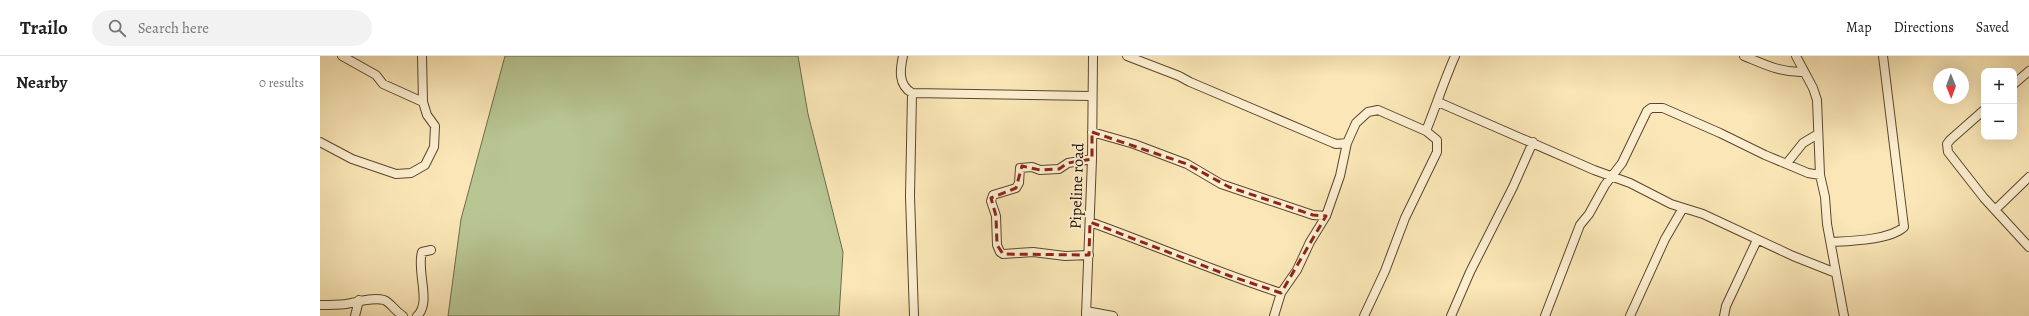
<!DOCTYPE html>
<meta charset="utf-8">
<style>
body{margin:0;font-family:Alegreya,serif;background:#f2f2f2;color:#202124}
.controls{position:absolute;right:12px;top:12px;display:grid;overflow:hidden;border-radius:8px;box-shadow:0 4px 16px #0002}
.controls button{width:36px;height:36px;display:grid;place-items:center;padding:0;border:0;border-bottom:1px solid #e0e0e0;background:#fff;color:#202124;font:20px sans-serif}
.compass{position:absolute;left:1613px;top:12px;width:36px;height:36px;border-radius:50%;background:#fff;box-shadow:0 4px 16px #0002;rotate:179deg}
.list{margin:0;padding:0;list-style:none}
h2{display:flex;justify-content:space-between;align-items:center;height:52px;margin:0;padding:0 16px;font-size:17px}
h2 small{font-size:13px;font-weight:400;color:#757577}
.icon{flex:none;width:22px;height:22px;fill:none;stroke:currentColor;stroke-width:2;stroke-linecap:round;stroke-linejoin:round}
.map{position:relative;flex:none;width:1709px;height:260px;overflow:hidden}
header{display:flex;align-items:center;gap:24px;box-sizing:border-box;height:56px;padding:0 20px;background:#fff;border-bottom:1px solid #e0e0e0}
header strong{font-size:19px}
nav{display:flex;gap:22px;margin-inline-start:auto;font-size:14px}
.search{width:280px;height:36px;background:#f2f2f2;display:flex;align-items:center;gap:10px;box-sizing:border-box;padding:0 14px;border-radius:22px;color:#757577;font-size:15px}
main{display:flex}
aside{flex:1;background:#fff}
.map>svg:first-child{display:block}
.green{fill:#b8c693;stroke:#6e6c4a}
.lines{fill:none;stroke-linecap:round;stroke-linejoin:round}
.minor-casing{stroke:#5a462e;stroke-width:10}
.minor{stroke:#fcefd0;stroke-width:8}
.marked{fill:none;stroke:#8f2418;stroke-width:3;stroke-dasharray:8 5;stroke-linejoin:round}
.labels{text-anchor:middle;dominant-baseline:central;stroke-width:3.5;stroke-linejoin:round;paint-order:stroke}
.street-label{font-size:16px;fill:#241100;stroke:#fcefd0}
</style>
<header>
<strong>Trailo</strong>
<div class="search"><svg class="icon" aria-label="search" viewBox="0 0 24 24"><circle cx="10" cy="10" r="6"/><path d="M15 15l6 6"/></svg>Search here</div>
<nav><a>Map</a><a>Directions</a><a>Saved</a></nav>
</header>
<main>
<aside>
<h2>Nearby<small>0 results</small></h2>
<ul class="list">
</ul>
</aside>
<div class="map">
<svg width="1709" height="260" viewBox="0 0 1709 260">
<rect width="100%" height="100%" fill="#fae6b6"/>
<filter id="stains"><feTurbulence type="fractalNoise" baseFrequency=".005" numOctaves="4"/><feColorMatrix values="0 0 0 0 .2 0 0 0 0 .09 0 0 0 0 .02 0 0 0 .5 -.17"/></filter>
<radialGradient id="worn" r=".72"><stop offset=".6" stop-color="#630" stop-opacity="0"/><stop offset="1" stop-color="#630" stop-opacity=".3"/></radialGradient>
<path class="green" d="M185,0H478L488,58L523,196L519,260H128L141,163Z"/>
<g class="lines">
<g class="minor-casing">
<path id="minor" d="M22,0L56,19L63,28L103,46
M583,0C580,14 578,29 592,37L771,40
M807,0L859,20L870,26L1011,86L1016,88L1027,87
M1424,0C1444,8 1461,17 1484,16
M1476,0L1493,32L1497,44L1500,119L1505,141L1507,168L1524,260
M1694,28L1709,15
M592,37L590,140L594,260
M1118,46L1274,114L1310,127L1351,148L1383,158L1473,200L1516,217
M1664,54L1630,84L1627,88L1628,96L1664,142L1709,191
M1106,75C1116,50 1124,25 1135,0
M772,76L814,88L867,108L901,128L993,159L1006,160
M0,86L32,103L76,118L91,117L105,109L114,91L115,70L107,59L103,46L102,0
M1467,107L1483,87L1498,78
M1676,153L1709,121
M770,166C834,189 896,216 961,237
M1512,186C1531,185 1570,184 1584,171L1563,0
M769,199L745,200L713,196L683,198L680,196L677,189L676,160L671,145L673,139L696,132L699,127L700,112L712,111L720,114L739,113L748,107L772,103
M0,249C8,249 17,249 26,248C37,246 52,241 64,244C70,246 76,256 83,260
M766,255L793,260
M35,260L39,244
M97,260C112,247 96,215 102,196L111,194
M766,260L772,103L773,0
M954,260L961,237L977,214L990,186L1006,160L1020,120L1027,87L1036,67L1048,56L1058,54L1106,75L1117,84V96L1085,162L1065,215L1044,260
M1131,260L1150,216L1193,131L1213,86
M1225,260L1260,169L1269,158L1285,129L1302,107L1327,55L1331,52H1343L1400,77L1445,99L1488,117L1500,119
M1310,260L1345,183L1363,152
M1404,260L1406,250L1437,184"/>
</g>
<use href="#minor" class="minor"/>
</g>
<path class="marked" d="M772,76L867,108L909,131L993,159L1006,160L961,237L910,220L770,166L769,199L683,198L677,189L676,160L671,142L696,132L702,110L720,114L739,113L748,107L772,103Z"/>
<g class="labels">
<g class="street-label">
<text transform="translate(757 130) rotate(-88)">Pipeline road</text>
</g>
</g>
<rect width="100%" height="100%" filter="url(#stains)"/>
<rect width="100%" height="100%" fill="url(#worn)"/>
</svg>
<div class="controls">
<button>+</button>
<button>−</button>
</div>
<svg class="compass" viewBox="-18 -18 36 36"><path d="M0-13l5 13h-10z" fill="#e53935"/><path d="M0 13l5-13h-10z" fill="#757577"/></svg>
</div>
</main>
